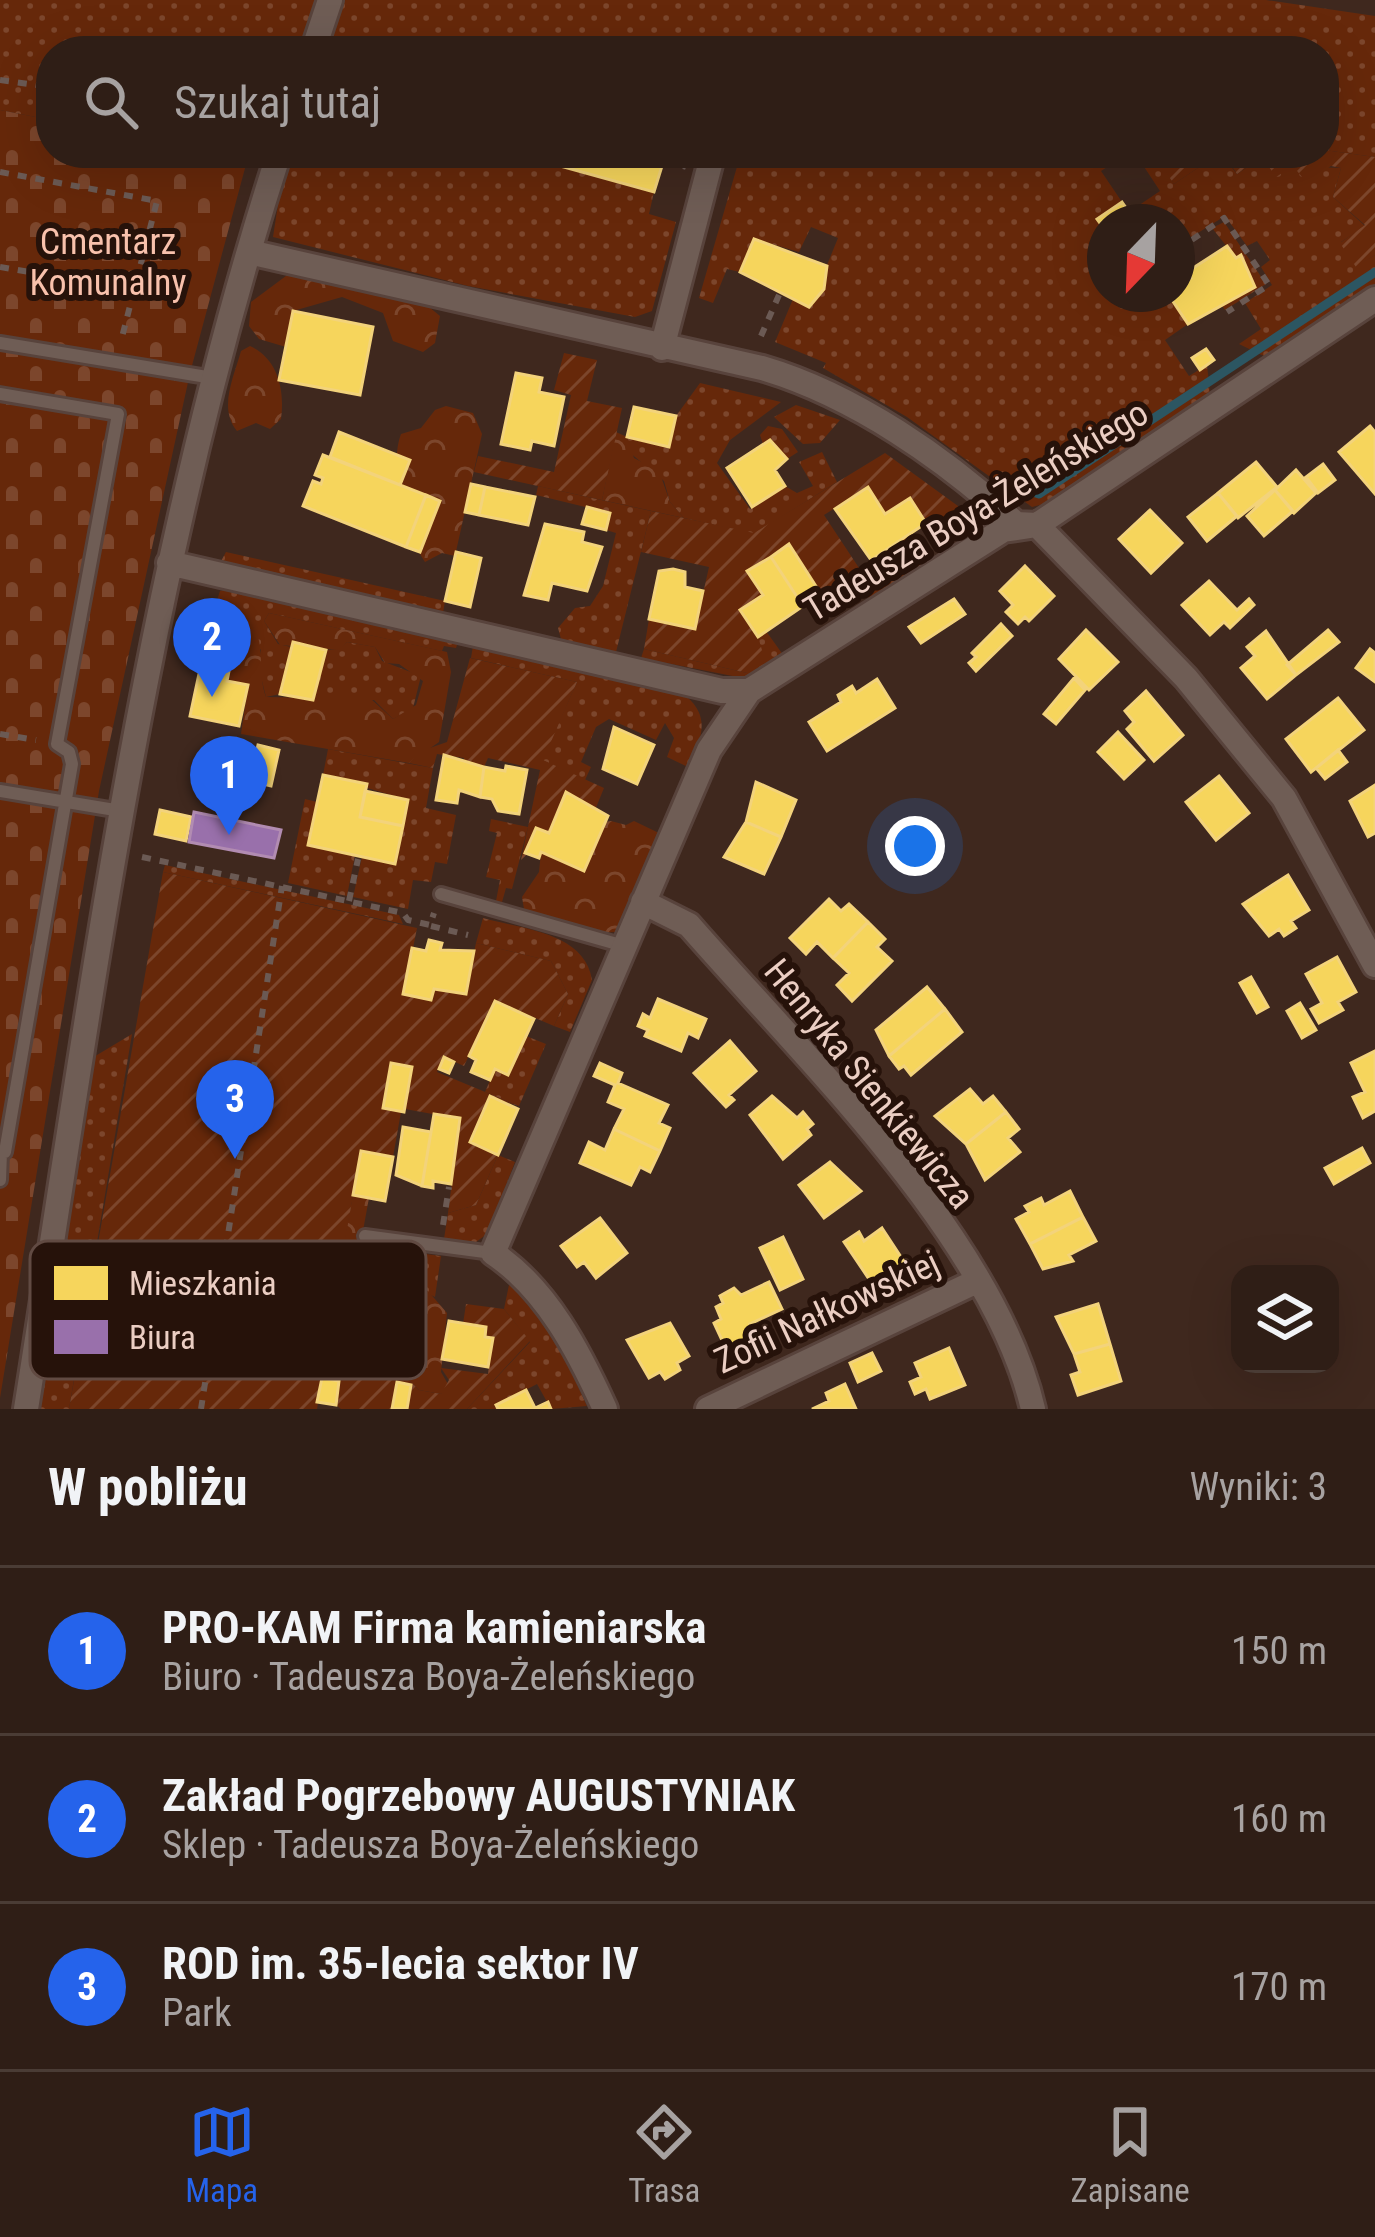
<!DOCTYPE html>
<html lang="pl">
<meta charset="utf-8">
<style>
body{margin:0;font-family:"Roboto Condensed",sans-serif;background:#3b2b23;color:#f1f3f6}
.controls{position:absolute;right:36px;bottom:36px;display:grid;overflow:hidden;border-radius:24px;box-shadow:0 12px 48px #0002}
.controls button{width:108px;height:108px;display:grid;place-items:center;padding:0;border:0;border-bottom:3px solid #4a3c35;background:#2f1e16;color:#f1f3f6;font:60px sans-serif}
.compass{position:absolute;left:1087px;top:204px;width:108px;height:108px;border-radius:50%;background:#2f1e16;box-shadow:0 12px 48px #0002;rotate:203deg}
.you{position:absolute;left:915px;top:846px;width:42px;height:42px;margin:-30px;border:9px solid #fff;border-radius:50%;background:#1a73e8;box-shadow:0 0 0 18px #1a73e833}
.badge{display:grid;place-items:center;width:78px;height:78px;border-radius:50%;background:#2563eb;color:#fff;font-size:39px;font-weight:700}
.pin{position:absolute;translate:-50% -99px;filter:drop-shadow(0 3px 6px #0008)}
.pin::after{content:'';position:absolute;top:63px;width:42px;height:36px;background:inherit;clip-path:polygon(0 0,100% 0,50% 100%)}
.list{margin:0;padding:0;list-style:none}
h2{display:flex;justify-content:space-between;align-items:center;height:156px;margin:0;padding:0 48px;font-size:51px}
h2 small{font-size:39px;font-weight:400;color:#a7a2a1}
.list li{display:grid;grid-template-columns:78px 1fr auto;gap:36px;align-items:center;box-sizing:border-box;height:168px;padding:0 48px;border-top:3px solid #4a3c35}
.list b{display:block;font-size:45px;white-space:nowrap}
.list p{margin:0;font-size:39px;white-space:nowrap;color:#a7a2a1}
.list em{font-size:39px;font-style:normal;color:#a7a2a1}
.icon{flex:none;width:66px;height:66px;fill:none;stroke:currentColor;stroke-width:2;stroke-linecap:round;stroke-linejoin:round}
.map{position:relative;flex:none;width:1375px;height:1409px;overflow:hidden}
.search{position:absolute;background:#2f1e16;box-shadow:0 12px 48px #0002;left:36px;right:36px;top:36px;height:132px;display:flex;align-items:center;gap:30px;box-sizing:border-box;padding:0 42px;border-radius:48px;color:#a7a2a1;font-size:45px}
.sheet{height:660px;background:#2f1e16}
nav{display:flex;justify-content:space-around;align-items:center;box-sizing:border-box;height:168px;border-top:3px solid #4a3c35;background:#2f1e16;font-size:33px;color:#a7a2a1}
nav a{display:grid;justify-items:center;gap:6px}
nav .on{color:#2563eb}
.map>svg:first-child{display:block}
.grass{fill:url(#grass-dots)}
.forest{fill:url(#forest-crowns)}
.cemetery{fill:url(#cemetery-stones)}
.garden{fill:url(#garden-furrows)}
.homes{fill:#f6d55c;stroke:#f3d37b;stroke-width:3}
.offices{fill:#9970ab;stroke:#b28cb2;stroke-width:3}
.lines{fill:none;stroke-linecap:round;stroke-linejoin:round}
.stream{stroke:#2c5662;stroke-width:9}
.lane-casing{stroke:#58433c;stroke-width:18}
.street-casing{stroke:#58433c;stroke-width:30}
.path{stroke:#6b5a54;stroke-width:6;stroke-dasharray:9 9;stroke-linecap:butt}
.lane{stroke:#6f5d55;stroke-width:12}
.street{stroke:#6f5d55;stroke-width:24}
.labels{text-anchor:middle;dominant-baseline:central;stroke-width:12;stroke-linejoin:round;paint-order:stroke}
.park-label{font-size:36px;fill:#f8c1ac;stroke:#26120a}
.street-label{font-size:36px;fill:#ebcec3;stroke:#26120a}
.key{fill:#26120a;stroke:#614a42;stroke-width:3}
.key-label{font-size:33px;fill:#ebcec3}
</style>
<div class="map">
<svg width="1375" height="1409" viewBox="0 0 1375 1409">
<defs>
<pattern id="grass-dots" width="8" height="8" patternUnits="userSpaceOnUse" patternTransform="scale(3)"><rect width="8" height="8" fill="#66280a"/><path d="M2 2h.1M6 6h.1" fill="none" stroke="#7c462c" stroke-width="1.8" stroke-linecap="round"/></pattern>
<pattern id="forest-crowns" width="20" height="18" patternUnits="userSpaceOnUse" patternTransform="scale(3)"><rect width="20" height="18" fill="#66280a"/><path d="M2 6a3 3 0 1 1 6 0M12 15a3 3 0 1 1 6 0" fill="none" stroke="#7c462c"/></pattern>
<pattern id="cemetery-stones" width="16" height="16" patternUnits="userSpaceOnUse" patternTransform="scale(3)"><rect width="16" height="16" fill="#66280a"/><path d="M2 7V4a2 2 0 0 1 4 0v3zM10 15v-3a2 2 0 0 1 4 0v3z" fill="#7c462c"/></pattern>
<pattern id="garden-furrows" width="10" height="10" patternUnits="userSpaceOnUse" patternTransform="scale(3)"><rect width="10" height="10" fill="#66280a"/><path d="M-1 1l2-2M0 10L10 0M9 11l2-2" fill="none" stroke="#7c462c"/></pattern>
</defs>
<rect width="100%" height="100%" fill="#3f281e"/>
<path class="grass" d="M0,0H1266L1375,16V157L1324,150V51H51V120L0,110Z
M286,153H564L561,166L654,192L649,214L676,222L652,311L635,317L468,286L273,237Z
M741,153H1128L1101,171L1122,202L1098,219L1105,230V294H1168L1188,324L1165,340L1189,376L1207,365L1210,393L1051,502L1032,507L907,417L823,368L826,363L775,342L793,299L809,307L824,289L823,275L838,238L811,227L799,252L754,239L740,272L727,269L713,303L699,298Z
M1135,153H1166L1157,157L1174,184L1220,153L1237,174L1263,157L1294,166L1341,168L1333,197L1365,226L1341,242L1356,266L1375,255V286L1266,357L1239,344L1261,329L1245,303L1272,285L1261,267L1270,260L1257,241L1247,246L1225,216L1177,246V222H1136L1129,212L1160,191Z
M1224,222L1266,284L1225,310L1220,303L1255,287L1241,256L1236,258L1212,228Z
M700,383L781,402L730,440L717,463L750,509L785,486L797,493L813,486L799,462L822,452L837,482L754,534L684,518L670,502L664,481L629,452L627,437L669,446L676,416Z
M796,405L840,420L820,443L803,444L774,417Z
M768,426L782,429L798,452L787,459L770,440L763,444L760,435Z
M538,486L651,511L616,652L561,639L558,628L575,608L590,606L603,586L616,533L606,530L610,513L536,495Z
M907,536L926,563L871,601L852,573Z
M226,552L445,601L443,613L220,563Z
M231,588L458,642L456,648L444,646L442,651L269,613L264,621L278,644L291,647L280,694L266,697L258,665L261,650L239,624L210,622L220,591Z
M766,631L786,659L753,680L641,658L644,649L747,673L758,637Z
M347,642L375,647L382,661L421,676L413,708L393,719L374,700H313L326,650L339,649Z
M473,646L687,697C712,719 700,741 688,767L667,757L674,738L665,723L656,740L609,719L596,727L581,762L591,767L585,780L542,760L577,682L471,658Z
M328,749L433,768L426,808L456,815L447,864L435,862L431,882L413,880L408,909L353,897L362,857L395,863L408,800L323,775Z
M305,799L317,802L355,855L347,896L288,883Z
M491,819L528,827L512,889L506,888L502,902L496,901L500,880L486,877L497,833L489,831Z
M165,865L399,915L403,924L163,872Z
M483,918C521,929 585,932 592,980L570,1032L554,1026L568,994L551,961L476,943Z
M132,1034L69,1409H38L92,1058Z
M526,1036L546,1044L519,1106L485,1092L495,1069L509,1074Z
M498,1155L515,1162L487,1234L476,1242L444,1239L448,1213L476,1205Z
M418,1253L441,1256L435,1297L413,1286Z
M510,1280L560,1347L587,1406L551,1409L537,1384L497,1405L498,1409H467L530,1342L504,1309Z"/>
<path class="forest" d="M290,273L423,302L440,316L435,343L423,352L393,341L383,313L342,297L293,311L286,347L259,339L249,326L251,302Z
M250,346C278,359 285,390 281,419L270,429L256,423L237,431C218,408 234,377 241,351Z
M446,406L473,413L482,434L455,556L442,553L425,562C407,536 388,466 401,434L421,428L435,410Z
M616,432L627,437L634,458L659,471L670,502L684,518L602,500Z
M269,613L447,652L451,672L439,742L409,763L241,734L248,686L227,681L241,622H252C266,645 257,673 266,697L371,699L393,719L416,705L423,681L399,664L385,663L375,647L347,642L339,650L280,645L264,621Z
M611,821L626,825L634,821L661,834L616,932L596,933L524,909L522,897L539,872L541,852L584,870L605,822Z
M353,1195L369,1198L362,1236L375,1253L356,1287L336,1284Z
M410,1286L428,1291L447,1313L441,1372L449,1386L441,1394L419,1390L399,1370L410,1317L402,1308Z"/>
<path class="cemetery" d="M0,110L51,120V153L248,157L190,373L99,791L0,1398Z"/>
<path class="garden" d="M1324,150L1375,157V255L1356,267L1340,243L1365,225L1333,197L1341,168L1331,166L1307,183L1293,166L1276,177L1262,157L1237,174L1223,153Z
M1166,153H1220L1174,184L1156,158Z
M564,353L597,360L587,401L622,408L602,500L474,472L478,456L554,472L571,395L554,390Z
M885,453L958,506L957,538L942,548L910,499L885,514L867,488L824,515L859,568L821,594L789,545L748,571L763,595L740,611L758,637L766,663L747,673L644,649L649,619L695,629L709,567L641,552L651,511L754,533Z
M470,658L577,682L543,760L604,788L595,810L566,792L549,833L521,860L540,770L488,758L484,767L464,764V758L437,754L433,768L409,763L424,750L447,742Z
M163,872L417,928L404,994L431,1000L434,989L465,994L476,943L551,961L568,994L554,1026L495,1001L464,1066L444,1057L437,1072L519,1106L489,1097L470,1141L498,1155L476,1205L448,1213L460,1119L405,1109L412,1067L391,1064L383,1107L401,1112L393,1157L361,1152L337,1284L397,1294L394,1314L356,1309L350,1344L356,1346L354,1363L399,1370L419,1390L441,1394L449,1380L441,1368L488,1374L492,1338L463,1324L466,1304L504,1309L530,1341L467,1409H341L336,1405L339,1381L322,1379L317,1409H69Z"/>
<path class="homes" d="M564,153H666L654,192L560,166Z
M1122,202L1136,222H1105V230L1097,219Z
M754,239L827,266L824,289L809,307L740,272Z
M1227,246L1236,258L1241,255L1255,287L1188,324L1168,294H1177V287L1191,278L1187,272Z
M293,311L373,327L360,395L279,380Z
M1206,349L1214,360L1200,370L1192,358Z
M516,373L542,378L539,392L564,397L554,446L532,441L530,450L501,444Z
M634,407L676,416L669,447L627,437Z
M1370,426L1375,432V494L1339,452Z
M339,432L410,460L400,485L330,457Z
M770,440L787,459L775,470L785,486L752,507L727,468Z
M323,455L426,495L406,547L303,506L313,481L321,484L323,478L315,475Z
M1256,462L1277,487L1238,518L1218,493Z
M1323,464L1335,480L1318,493L1306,477Z
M1296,470L1316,493L1294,513L1275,490Z
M471,484L485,487L479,515L465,512Z
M485,487L535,497L528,525L479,515Z
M868,487L885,514L910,498L926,523L871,560L835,509Z
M1275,490L1293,511L1264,536L1247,516Z
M1218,493L1237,516L1207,541L1188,517Z
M426,495L440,501L420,552L406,547Z
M587,507L610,513L606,530L582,524Z
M1150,510L1182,543L1151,573L1119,539Z
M545,524L584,532L582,542L602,547L587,591L552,583L548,600L524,595Z
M789,544L821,594L803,606L771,557Z
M456,552L481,558L470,607L445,601Z
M771,557L803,606L758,637L740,610L763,595L747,571Z
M1025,566L1054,596L1029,621L1025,617L1018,624L1006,612L1013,605L1000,591Z
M673,569L685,572V587L703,591L695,629L649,619L659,571Z
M1209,581L1237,610L1249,599L1254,605L1230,628L1224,622L1210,635L1182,605Z
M954,599L965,614L921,643L909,627Z
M210,622L238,628L227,681L248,685L239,726L190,716Z
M1001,624L1012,636L976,671L969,663L976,657L972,653Z
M1086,630L1118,662L1089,690L1059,659Z
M1328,630L1339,642L1296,675L1287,665Z
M1266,631L1296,675L1267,699L1241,668L1255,656L1247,647Z
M293,642L326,650L313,700L280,694Z
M1370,649L1375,653V682L1356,668Z
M1074,678L1085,690L1056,724L1044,714Z
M877,679L895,708L827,751L809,722L841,702L838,695L852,686L856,693Z
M1146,691L1183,735L1154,761L1127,729L1134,722L1125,711Z
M1338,698L1364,730L1311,772L1286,739Z
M614,727L654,745L637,784L603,769Z
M1118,732L1144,760L1124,779L1098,752Z
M258,745L279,750L271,786L250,781Z
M1338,750L1347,762L1325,779L1316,768Z
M444,755L484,767L480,797L459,790L457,803L436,800Z
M506,766L527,770L519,814L498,811L492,799L480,797L484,767L505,771Z
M323,775L367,784L360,817L403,826L395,864L308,845Z
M1219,776L1249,813L1216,840L1186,802Z
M756,782L796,800L781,837L746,822Z
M1375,785V833L1368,837L1350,801Z
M365,791L408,800L403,826L360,817Z
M566,792L608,816L584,871L541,852L539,858L525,853L536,828L549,833Z
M160,810L191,817L186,841L155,834Z
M746,822L781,837L764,874L724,857Z
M1288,875L1309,910L1291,921L1296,928L1284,936L1279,929L1269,936L1243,904Z
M829,899L841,911L849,904L868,922L833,958L817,942L806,954L790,938Z
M868,922L885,939L877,947L892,961L852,1001L837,985L849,973L833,958Z
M429,940L442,943L440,950L474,951L466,994L434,989L431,1000L403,994L412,948L426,951Z
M1337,957L1356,992L1338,1002L1343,1010L1319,1023L1311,1009L1322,1003L1306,974Z
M1251,977L1268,1007L1257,1013L1240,983Z
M927,987L945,1009L889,1056L876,1030Z
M658,999L706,1019L698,1038L688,1033L681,1051L645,1036L648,1030L638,1026L643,1014L650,1018Z
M495,1001L534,1019L508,1075L495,1069L490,1080L471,1072L476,1060L469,1056Z
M1300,1003L1316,1030L1302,1038L1287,1011Z
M945,1009L962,1032L911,1075L904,1066L899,1069L889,1056Z
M730,1041L756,1071L729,1095L734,1100L726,1107L694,1073Z
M1375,1051V1111L1363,1118L1353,1097L1365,1092L1351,1063Z
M444,1057L454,1062L449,1073L439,1069Z
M391,1063L412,1067L404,1112L383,1108Z
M600,1063L622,1073L618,1083L668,1105L659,1123L670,1128L660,1151L614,1129L624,1109L608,1102L615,1085L594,1076Z
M970,1089L983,1104L993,1096L1006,1112L966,1144L935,1116Z
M490,1096L518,1109L498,1155L470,1142Z
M772,1096L797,1118L803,1112L813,1124L807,1129L811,1135L783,1159L750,1115Z
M1006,1112L1019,1129L1008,1138L1020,1152L985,1180L966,1144Z
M434,1114L460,1118L451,1184L433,1181V1188L422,1186Z
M403,1127L431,1132L422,1186L396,1175Z
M614,1129L660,1151L650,1172L640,1167L631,1185L580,1163L589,1142L605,1150Z
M1362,1148L1370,1163L1334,1184L1325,1168Z
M361,1151L393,1157L385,1201L353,1195Z
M830,1162L861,1191L824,1218L799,1185Z
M1070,1191L1083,1217L1030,1244L1016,1219L1029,1212L1025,1206L1041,1198L1044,1205Z
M1083,1217L1096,1241L1069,1255L1073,1261L1043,1269L1030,1244Z
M600,1218L627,1253L596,1278L584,1262L577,1267L561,1246Z
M882,1228L907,1266L871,1282L844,1242L859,1232L864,1241Z
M783,1237L803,1279L780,1290L760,1248Z
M769,1282L782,1309L750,1324L756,1337L727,1351L714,1323L721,1319L716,1307L723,1303L720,1296L734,1288L741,1295Z
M1098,1304L1110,1344L1074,1354L1056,1317Z
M449,1321L486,1327L485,1337L493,1338L488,1367L442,1359Z
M670,1323L689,1356L677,1363L680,1370L665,1379L660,1372L649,1378L627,1340Z
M1110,1344L1121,1381L1078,1395L1071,1375L1080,1372L1074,1354Z
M949,1348L965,1385L930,1399L926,1389L915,1394L910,1382L921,1377L915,1363Z
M872,1353L881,1371L858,1382L850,1363Z
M322,1378L339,1381L336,1405L317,1402Z
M397,1382L411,1385L407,1409H392Z
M845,1384L856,1409H812L829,1401L826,1393Z
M526,1390L535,1408L548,1402L551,1409H498L496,1405Z"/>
<path class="offices" d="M194,812L281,830L274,858L189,842Z"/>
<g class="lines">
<path class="stream" d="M1024,489L1039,494L1375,272"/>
<g class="lane-casing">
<path id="lane" d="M0,343L213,378
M0,394L118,414L57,744L69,752L72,764L5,1152
M0,791L121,811
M441,894L624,946
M0,1180L1,1152
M365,1236L492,1253"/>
</g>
<g class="street-casing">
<path id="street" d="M313,51L330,0
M249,252L762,368C854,395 946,459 1016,524L1037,525L1186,678L1284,798L1375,965
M662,348L713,153
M169,563L722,691H749L1003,530L1037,525L1375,299
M643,902L689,925C802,1055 994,1239 1033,1409
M26,1409C93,987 147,561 279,153
M605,1409C579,1352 547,1289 493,1253L709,750L749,691
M708,1409L977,1281"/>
</g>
<path class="path" d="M0,80L51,87
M666,161L686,167
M0,172L157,201L121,341
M1177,250L1224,218L1269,285L1227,312
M0,267L134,290
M761,336L779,295
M0,734L36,740
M142,857L403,913L408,920L430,925L434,913
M349,901L358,859
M431,926L468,935
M443,1225L449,1187
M201,1409L282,886"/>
<use href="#lane" class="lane"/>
<use href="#street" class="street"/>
</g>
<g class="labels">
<g class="park-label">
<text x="108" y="242">Cmentarz<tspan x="108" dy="41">Komunalny</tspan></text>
</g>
<g class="street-label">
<text transform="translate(976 511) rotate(-31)">Tadeusza Boya-Żeleńskiego</text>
<text transform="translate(869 1084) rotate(51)">Henryka Sienkiewicza</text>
<text transform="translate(827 1312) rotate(-25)">Zofii Nałkowskiej</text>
</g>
</g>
<rect x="30" y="1241" width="396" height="138" rx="18" class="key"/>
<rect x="54" y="1266" width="54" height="34" fill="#f6d55c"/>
<rect x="54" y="1320" width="54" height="34" fill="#9970ab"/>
<g class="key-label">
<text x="129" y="1295">Mieszkania</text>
<text x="129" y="1349">Biura</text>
</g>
</svg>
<div class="controls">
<button><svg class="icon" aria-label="layers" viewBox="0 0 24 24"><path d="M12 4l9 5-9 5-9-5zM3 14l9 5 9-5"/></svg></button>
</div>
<svg class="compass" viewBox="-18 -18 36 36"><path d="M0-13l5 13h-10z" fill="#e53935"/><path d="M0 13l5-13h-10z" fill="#a7a2a1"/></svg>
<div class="you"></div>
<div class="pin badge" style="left:229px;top:835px">1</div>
<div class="pin badge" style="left:212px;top:697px">2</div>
<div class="pin badge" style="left:235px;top:1159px">3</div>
<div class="search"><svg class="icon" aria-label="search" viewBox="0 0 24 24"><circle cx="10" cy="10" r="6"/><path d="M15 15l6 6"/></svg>Szukaj tutaj</div>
</div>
<section class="sheet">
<h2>W pobliżu<small>Wyniki: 3</small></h2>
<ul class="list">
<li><span class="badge">1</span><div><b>PRO-KAM Firma kamieniarska</b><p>Biuro · Tadeusza Boya-Żeleńskiego</p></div><em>150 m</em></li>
<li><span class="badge">2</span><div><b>Zakład Pogrzebowy AUGUSTYNIAK</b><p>Sklep · Tadeusza Boya-Żeleńskiego</p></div><em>160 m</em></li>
<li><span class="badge">3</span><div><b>ROD im. 35-lecia sektor IV</b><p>Park</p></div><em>170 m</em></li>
</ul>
</section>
<nav>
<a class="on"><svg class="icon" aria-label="map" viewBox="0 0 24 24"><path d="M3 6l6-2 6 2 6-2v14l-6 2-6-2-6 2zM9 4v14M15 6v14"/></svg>Mapa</a>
<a><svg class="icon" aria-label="directions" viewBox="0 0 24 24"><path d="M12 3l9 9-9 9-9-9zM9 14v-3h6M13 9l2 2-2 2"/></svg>Trasa</a>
<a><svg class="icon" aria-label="saved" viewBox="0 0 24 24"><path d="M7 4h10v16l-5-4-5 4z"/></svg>Zapisane</a>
</nav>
